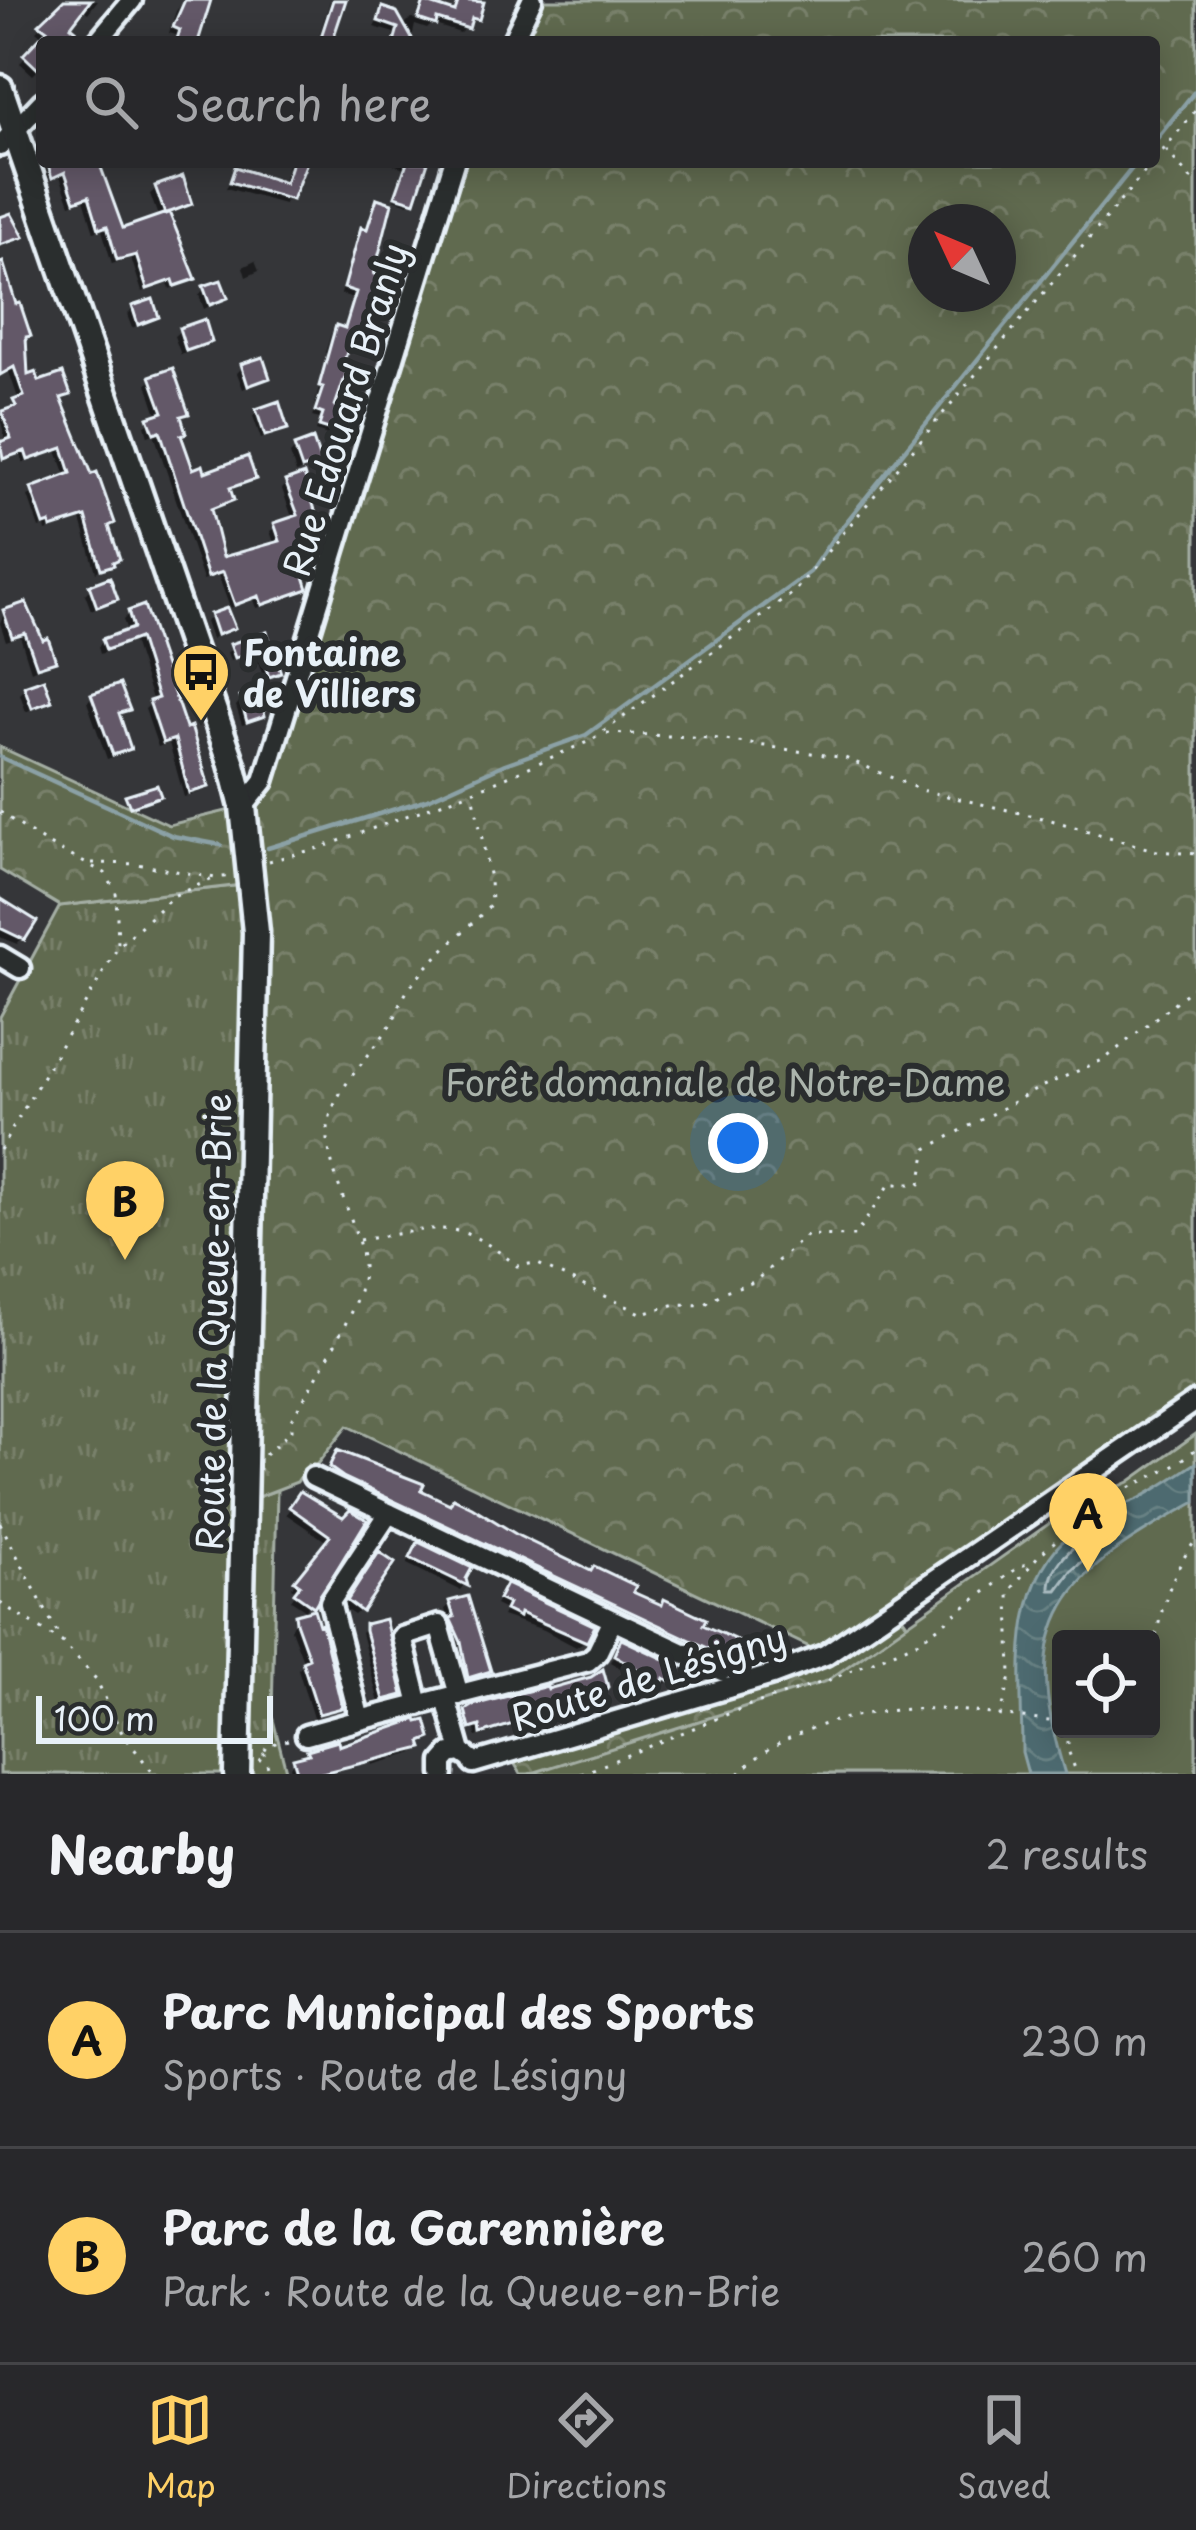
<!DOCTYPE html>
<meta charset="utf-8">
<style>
body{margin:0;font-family:"Playpen Sans",sans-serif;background:#303033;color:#f1f3f6}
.controls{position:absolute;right:36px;bottom:36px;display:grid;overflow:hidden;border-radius:12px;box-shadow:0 6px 30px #0003}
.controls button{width:108px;height:108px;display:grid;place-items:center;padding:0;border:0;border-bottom:3px solid #444447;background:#28282b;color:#f1f3f6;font:60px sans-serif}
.compass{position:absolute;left:908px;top:204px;width:108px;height:108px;border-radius:50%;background:#28282b;box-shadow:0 6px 30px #0003;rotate:314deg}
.scale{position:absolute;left:36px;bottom:30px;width:237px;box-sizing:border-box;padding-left:12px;border:6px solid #e8f1f8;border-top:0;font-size:33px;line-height:42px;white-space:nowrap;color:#e8f1f8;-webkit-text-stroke:9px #2a2d2e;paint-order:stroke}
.you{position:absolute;left:738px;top:1143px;width:42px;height:42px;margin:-30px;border:9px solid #fff;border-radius:50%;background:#1a73e8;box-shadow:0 0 0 18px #1a73e833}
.badge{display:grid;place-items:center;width:78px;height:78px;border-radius:50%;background:#ffd166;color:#111;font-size:39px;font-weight:700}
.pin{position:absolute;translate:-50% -99px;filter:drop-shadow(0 3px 6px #0008)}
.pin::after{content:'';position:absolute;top:63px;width:42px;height:36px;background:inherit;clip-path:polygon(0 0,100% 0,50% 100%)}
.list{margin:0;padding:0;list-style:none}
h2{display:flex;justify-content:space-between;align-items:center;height:156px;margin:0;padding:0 48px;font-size:51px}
h2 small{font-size:39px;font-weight:400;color:#a5a6a9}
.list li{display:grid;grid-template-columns:78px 1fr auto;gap:36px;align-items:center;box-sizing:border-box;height:216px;padding:0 48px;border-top:3px solid #444447}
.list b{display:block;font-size:45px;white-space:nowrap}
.list p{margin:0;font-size:39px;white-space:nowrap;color:#a5a6a9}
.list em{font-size:39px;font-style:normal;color:#a5a6a9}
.icon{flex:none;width:66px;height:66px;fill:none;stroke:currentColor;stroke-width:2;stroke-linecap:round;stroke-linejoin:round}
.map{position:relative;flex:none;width:1196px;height:1774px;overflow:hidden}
.search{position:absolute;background:#28282b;box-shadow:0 6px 30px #0003;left:36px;right:36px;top:36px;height:132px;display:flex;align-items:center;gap:30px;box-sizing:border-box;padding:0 42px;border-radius:12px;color:#a5a6a9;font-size:45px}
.sheet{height:588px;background:#28282b}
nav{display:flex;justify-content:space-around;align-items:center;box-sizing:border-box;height:168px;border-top:3px solid #444447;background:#28282b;font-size:33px;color:#a5a6a9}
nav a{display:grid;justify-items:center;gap:6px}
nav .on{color:#ffd166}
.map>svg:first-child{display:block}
.grass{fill:url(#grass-tufts);stroke:#a4aea4;stroke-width:3}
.forest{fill:url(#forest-crowns);stroke:#a4aea4;stroke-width:3;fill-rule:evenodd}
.pitch{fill:#616a50;stroke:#a4aea4;stroke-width:3;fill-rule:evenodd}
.water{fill:url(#water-waves);stroke:#8ba1a6;stroke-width:3}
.shadow{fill:#0007}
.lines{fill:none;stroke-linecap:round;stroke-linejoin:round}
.shore{stroke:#aabbc1;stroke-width:3}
.stream{stroke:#8ba1a6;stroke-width:4.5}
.building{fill:#635867;stroke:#e8f1f8;stroke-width:3}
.minor-casing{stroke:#e8f1f8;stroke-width:27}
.major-casing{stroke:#e8f1f8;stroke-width:33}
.path{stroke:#e8f1f8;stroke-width:3;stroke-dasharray:3 9;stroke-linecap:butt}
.minor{stroke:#2a2d2e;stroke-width:18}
.major{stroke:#2a2d2e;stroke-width:24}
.labels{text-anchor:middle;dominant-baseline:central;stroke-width:12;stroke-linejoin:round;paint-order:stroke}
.street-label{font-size:36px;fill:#e8f1f8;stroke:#2a2d2e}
.poi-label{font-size:36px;font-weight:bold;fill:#e8f1f8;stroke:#2a2d2e;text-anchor:start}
.park-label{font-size:36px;fill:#abb4ac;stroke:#2a2d2e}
</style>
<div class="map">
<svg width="1196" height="1774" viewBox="0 0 1196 1774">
<defs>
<pattern id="grass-tufts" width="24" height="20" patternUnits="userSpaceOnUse" patternTransform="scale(3)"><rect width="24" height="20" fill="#616a50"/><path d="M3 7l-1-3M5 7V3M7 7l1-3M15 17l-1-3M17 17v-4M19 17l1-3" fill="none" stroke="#78806a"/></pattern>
<pattern id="forest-crowns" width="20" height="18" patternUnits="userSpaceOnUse" patternTransform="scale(3)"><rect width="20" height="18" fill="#616a50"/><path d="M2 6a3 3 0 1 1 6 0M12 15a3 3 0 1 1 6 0" fill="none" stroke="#78806a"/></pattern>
<pattern id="water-waves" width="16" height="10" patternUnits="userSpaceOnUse" patternTransform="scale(3)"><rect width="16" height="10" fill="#4d6b6f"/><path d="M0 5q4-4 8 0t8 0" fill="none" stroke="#678184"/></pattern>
</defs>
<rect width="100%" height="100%" fill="#353639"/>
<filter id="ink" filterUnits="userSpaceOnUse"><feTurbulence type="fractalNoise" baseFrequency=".00833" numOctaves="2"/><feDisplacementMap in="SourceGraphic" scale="24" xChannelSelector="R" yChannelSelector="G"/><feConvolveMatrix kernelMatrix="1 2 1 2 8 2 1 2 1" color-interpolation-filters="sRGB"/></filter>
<g filter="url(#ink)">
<path class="grass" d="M251,884L222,1774H0V1017L60,906Z
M277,1490L272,1716L287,1774H248L254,1498Z"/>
<path class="forest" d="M536,0H1196V1401L895,1607L1015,1774H521L508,1753L824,1654L347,1426L314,1468L308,1465L297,1482L245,1502L251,884L60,906L0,870V747L169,825L243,807L266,784L461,162H1154V42H517ZM926,222H998V294H926Z"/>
<path class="pitch" d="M1196,1434V1774H529L827,1681L1074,1506L1129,1482ZM1061,1639H1151V1729H1061Z"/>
<path class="water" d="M1196,1463V1502C1065,1573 1016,1617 1065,1774H1028L1022,1752C1022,1667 1006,1574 1088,1520C1103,1510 1123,1506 1140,1498C1159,1488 1178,1475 1196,1463Z"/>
<path class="shadow" d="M79,0H98L88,13L76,4Z
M185,0H208L194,42H174L176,35L169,33L176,11Z
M342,0L329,42H317L330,1Z
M457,0H469L476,18L460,33L432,24L427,29L415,25L411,42H392L394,33L374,27L383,11L402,27L411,18L416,20L425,5L453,14Z
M62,7L67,26L62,42H42V66L33,75L20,63L44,38L36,31Z
M42,153V162H100L97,163L121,232L159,219L150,194L156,189L189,203L166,215L192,278L170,289L168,283L142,292L131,258L112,264L102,230L94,232L84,199L70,204L60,176L46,181L39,156Z
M289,162H303L284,204L226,188L236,171L282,185Z
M388,162H425L409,204L394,199L404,168Z
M378,202L358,342L352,347L346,345L331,408L336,430L330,436L316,431L320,419L312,417L327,354L325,353L331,334L337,328L343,330L353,298L341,294L357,236L365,231Z
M0,256L23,339L25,379L68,394L59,401L117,558L96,572L81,520L46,531L45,526L39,528L28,496L67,478L57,451L23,463L20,454L0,461V445L6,443L0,417L19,401L8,369L0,374Z
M255,261L259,271L246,277L243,267Z
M204,289L225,298L204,309L199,295Z
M133,309L156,317L132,328L127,315Z
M180,331L209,342L181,355L174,336Z
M243,367L266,377L243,389L237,373Z
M152,379L186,413L181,418L179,436L191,473L253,478L227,490L230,500L208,511L221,560L275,546L270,531L293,520L282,489L287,484L318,529L299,539L309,569L300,575L305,588L300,594L257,608L254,600L230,608L218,575L203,580L154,434L148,436L145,425L158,417L147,384Z
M258,411L284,428L261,439L253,416Z
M296,448L317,462L296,473L290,454Z
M91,588L115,599L91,610L85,594Z
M24,606L53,660L31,671L20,636L6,641L0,623L4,613Z
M129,614L205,786L200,792L184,797L169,743L158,747L145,709L153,702L133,642L100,654L98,647L103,641L128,633L123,620Z
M211,617L231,628L211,639L205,622Z
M265,636L277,673L264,680L255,652L230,661L227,652Z
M26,688L48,700L26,712L20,694Z
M92,697L127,709L117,716L128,748L122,754L107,759L87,702Z
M241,700L262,715L256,721L242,725L236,706Z
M0,902L22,938L17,944L0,937Z
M338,1453L699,1627L740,1662L734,1668L720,1663L326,1473Z
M295,1501L343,1520L306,1610L291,1600L297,1591L291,1588L327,1542L286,1514Z
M419,1546L463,1579L464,1585L460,1590L407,1564Z
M374,1562L360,1610L354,1615L343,1608Z
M506,1587L585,1641L576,1647L544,1630L502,1616L505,1610L495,1605Z
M451,1604L486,1671L463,1682L447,1626L449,1623L445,1609Z
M297,1617L339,1707L313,1718L298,1669L304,1663L291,1629Z
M367,1627L399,1694L394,1700L379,1703L361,1633Z
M622,1642L671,1681L654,1688L610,1662Z
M599,1694L593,1701L525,1718L518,1725L476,1737L475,1729L465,1733L461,1719L467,1713Z
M428,1738L414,1753L372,1765L371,1760L324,1774H292L290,1766L295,1760L337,1749Z"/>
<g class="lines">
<path class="shore" d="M1109,1524L1115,1527V1534L1071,1571L1057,1590H1050C1048,1563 1085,1534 1109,1524Z"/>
<path class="stream" d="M1154,142L1196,90
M0,757L173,836L221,845
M268,848L428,799L505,764L586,735L810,572L831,541L1137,162"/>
</g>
<path class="building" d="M64,0H91L71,26L76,30L66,42H42V73L23,55L47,30L39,24Z
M185,0H211L198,42H176L180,30L173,27Z
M333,0H346L332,42H325L320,40Z
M459,0L484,2L479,20L472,18L469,29L437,19L436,25L418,19L424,2L455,12Z
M382,7L397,12L414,42H394L398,28L378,21Z
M47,162H99L123,228L169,212L196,279L175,286L173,280L147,289L136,255L117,260L107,226L99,229L89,196L75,201L65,172L52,178Z
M292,162H307L292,200L230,182L235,167L285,183Z
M407,162H428L415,202L395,196Z
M183,176L192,204L165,214L155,186Z
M377,198L392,203L374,274L382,277L360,344L351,340L343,364L349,366L335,406L346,410L338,432L319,426L323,414L315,411L323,387L319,386L336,325L345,328L356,292L344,288L361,227L367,229Z
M11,213L24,237L0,245V217Z
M3,262L16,304L20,303L31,336L26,337L28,375L36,372L39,381L63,373L71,395L61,398L92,474L97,472L115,523L109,526L120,559L113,562L114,565L101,569L86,517L51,528L50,523L44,525L31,488L71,473L63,448L28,460L25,451L3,459L0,442L11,438L2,411L16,406L13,400L24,396L14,367L0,375V263Z
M221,280L228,298L210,305L203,286Z
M153,299L159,317L138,325L132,306Z
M205,319L212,342L186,351L179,328Z
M263,357L270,378L248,386L241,364Z
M173,368L189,414L181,416L186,433L181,435L193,469L203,465L205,472L248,456L256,479L230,488L234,500L211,509L223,557L280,541L274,523L298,515L285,481L304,474L321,530L301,536L313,570L303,573L308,589L262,605L259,596L235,605L223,572L208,577L160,431L154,433L148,417L163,412L150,376Z
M279,401L288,429L265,436L256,409Z
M313,439L321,463L302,469L294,446Z
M110,577L118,599L97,607L89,585Z
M26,602L43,640L48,638L56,661L37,667L25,633L12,637L3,610Z
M144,605L186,728L191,726L209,787L189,793L175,739L163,743L149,701L158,698L139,638L106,650L102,639L133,628L128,611Z
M227,608L235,628L217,635L210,614Z
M267,632L281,673L269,677L260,650L235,658L230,644Z
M44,679L52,701L32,708L24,686Z
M120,684L130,710L119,713L131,749L113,755L91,694Z
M271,687L274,695L264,711L265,716L247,722L240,697Z
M157,785L161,796L130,807L125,795Z
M0,898L37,921L25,940L0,928Z
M337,1450L424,1484L421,1490L450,1504L453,1498L472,1507L519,1536L591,1571L594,1566L636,1586L633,1592L662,1605L664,1599L706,1619L703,1625L750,1646L742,1664L343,1477L329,1467Z
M300,1491L343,1517L350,1510L367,1520L314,1607L294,1593L300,1585L294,1581L330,1536L289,1507Z
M418,1542L472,1568L466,1579L468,1586L410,1558Z
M379,1552L395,1563L362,1612L347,1601Z
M506,1584L595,1626L587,1642L520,1613L519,1617L505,1610L508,1604L498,1599Z
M468,1596L491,1671L468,1678L461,1642L450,1618L454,1617L449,1601Z
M314,1609L319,1625L322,1624L342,1708L319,1714L302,1661L309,1658L296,1622L295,1614Z
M385,1619L403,1695L384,1700L365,1631V1624Z
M621,1639L681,1667L673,1682L664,1678L662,1684L614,1655Z
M603,1669L608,1687L601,1696L525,1715L526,1720L481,1734L480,1726L470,1729L465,1710L473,1705L547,1686L548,1689L591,1677Z
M417,1719L418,1722L426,1720L431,1738L421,1742L423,1748L318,1774H298L293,1758L309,1754L307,1750L338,1741L339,1746Z"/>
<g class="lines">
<g class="minor-casing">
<path id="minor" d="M97,42L132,0
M512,42L532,0
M0,146L42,102
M243,807L264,781L454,162
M0,956L20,968
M313,1477L613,1620L597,1653L588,1661L360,1720L330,1602L389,1513
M613,1620L722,1671
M446,1699L461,1752
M419,1705L402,1637L439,1625L459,1695
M306,1735L360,1720
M473,1763L772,1675L825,1655L1196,1401
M443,1774V1762L450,1754L461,1752L471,1759"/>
</g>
<g class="major-casing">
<path id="major" d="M0,88L232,764L243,807L256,932L237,1774"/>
</g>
<path class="path" d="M1166,150L1196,185
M1155,160L1196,110
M607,733L711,738L845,758L921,790L1051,820L1157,851L1196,854
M0,812L47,844L105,873L116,892L118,944
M269,861L323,847L473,791L592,740L793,593L1153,162
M92,863L137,864L215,878L231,876
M0,1150L118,947L173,896L215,878
M359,1240C437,1229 453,1213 517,1266L536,1263L643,1314L676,1304L704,1305L725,1291L754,1282L807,1235L855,1236L890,1184H920L927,1149L1041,1087L1105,1059L1196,985
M265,1455L291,1431V1419C311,1387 361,1307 363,1272C365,1228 315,1161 331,1113C341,1082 376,1050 392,1022C398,1012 401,1000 408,990C432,957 463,933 491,905L490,879L473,793
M0,1523L61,1640
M0,1603L62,1642L96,1679L122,1733L154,1774
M1151,1659C1160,1616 1168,1576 1196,1540
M1000,1717L1011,1677L1009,1592L1038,1556L1098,1504L1178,1463L1196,1449
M1068,1729V1750L1077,1774
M260,1741L270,1774
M259,1761L268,1745L292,1739
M581,1774L750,1705L827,1681L919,1641L1020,1566L1032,1563
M739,1774C784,1725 874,1706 939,1709C980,1711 1021,1719 1061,1722"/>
<use href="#minor" class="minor"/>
<use href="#major" class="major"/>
</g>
</g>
<defs>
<g id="bus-pin" transform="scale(3)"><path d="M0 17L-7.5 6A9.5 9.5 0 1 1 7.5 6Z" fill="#ffd166" stroke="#2a2d2e"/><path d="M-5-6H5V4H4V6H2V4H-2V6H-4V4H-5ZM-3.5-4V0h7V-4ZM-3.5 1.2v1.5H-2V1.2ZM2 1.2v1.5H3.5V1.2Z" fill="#111"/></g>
</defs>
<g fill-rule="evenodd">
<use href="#bus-pin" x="201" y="672"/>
</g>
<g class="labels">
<g class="street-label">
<text transform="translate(344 409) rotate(-73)">Rue Edouard Branly</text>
<text transform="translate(212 1322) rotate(-89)">Route de la Queue-en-Brie</text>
<text transform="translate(648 1676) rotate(-17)">Route de Lésigny</text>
</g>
<g class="poi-label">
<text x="243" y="651">Fontaine<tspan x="243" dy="41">de Villiers</tspan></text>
</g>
<g class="park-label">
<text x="725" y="1081">Forêt domaniale de Notre-Dame</text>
</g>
</g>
</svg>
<div class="controls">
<button><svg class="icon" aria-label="locate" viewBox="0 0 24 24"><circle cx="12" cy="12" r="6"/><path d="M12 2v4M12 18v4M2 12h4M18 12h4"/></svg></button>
</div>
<svg class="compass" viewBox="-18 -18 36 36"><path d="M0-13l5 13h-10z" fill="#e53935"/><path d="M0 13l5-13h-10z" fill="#a5a6a9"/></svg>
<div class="scale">100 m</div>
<div class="you"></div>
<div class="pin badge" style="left:1088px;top:1572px">A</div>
<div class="pin badge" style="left:125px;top:1260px">B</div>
<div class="search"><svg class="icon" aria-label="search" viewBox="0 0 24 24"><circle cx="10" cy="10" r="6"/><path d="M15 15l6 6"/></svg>Search here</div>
</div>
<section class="sheet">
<h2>Nearby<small>2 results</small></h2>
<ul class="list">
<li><span class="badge">A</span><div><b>Parc Municipal des Sports</b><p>Sports · Route de Lésigny</p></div><em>230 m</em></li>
<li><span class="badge">B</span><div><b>Parc de la Garennière</b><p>Park · Route de la Queue-en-Brie</p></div><em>260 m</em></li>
</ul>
</section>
<nav>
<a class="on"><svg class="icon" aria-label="map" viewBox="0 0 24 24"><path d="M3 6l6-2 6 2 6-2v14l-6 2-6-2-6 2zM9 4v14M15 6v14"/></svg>Map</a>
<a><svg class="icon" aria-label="directions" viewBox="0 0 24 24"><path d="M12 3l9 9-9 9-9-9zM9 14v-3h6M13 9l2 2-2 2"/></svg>Directions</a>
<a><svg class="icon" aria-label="saved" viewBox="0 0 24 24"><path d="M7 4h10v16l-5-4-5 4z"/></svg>Saved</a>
</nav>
